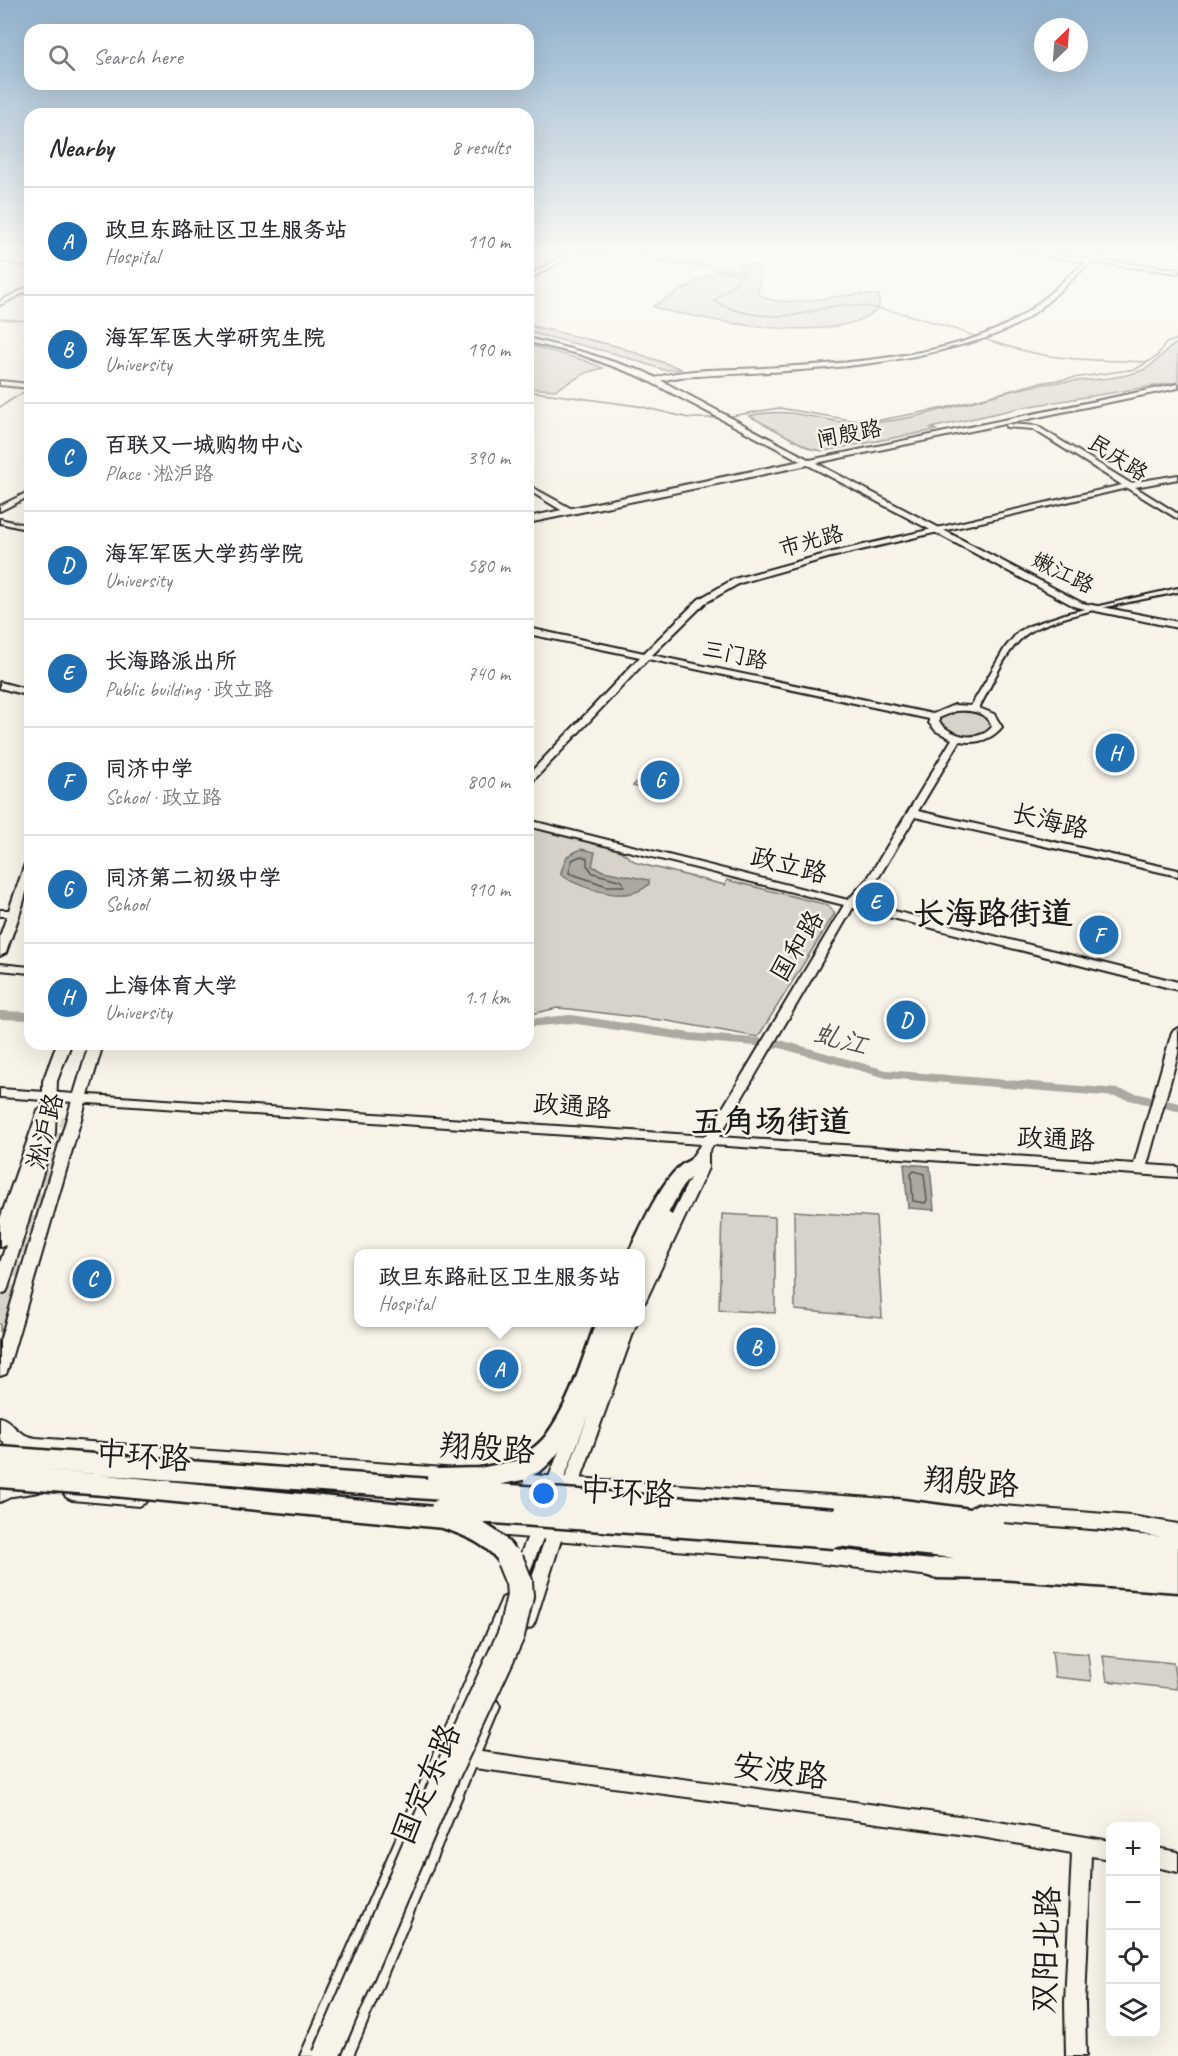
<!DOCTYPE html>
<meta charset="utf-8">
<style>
body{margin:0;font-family:Caveat,"LXGW WenKai TC",sans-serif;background:#f2f2f3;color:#2b2b33}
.controls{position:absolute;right:18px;bottom:18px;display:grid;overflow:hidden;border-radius:12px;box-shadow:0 6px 24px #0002}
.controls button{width:54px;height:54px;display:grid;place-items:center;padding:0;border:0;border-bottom:2px solid #e1e1e2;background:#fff;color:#2b2b33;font:30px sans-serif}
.compass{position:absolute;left:1034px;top:18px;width:54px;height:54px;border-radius:50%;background:#fff;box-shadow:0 6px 24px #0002;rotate:25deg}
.you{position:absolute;left:544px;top:1494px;width:21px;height:21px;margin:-15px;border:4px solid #fff;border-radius:50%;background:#1a73e8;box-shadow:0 0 0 9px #1a73e833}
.badge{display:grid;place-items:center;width:39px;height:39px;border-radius:50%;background:#1f6fb2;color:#fff;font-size:20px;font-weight:700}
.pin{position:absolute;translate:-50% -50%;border:3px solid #fff;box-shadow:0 2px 6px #0006}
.popup{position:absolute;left:354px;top:1249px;width:291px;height:78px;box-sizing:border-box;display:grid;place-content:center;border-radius:12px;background:#fff;filter:drop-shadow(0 2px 4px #0005);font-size:20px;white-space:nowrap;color:#7c7c81}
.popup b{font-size:22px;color:#2b2b33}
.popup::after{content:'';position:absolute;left:50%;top:100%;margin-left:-12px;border:12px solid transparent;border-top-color:#fff}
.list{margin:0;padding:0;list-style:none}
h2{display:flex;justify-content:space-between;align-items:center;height:78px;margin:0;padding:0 24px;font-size:26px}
h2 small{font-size:20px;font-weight:400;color:#7c7c81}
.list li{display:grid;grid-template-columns:39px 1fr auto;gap:18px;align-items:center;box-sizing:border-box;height:108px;padding:0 24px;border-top:2px solid #e1e1e2}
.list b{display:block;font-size:22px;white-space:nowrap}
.list p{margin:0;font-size:20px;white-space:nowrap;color:#7c7c81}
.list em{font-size:20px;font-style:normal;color:#7c7c81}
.icon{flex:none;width:33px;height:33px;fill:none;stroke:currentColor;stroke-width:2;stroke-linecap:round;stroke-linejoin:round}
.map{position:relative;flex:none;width:1178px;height:2056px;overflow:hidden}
.search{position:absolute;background:#fff;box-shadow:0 6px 24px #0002;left:24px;top:24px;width:510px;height:66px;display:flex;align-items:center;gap:15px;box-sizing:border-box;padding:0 21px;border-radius:18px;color:#7c7c81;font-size:22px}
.panel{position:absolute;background:#fff;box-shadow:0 6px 24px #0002;left:24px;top:108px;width:510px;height:942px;border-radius:18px}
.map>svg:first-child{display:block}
.green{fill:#d7d3cb;stroke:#7a7874;stroke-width:1.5}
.water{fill:#aca9a2;stroke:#72716c;stroke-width:1.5}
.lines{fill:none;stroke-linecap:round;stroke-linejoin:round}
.shore{stroke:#565452;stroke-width:1.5}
.stream{stroke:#72716c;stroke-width:1.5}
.canal{stroke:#aca9a2;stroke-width:8}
.river{fill:#aca9a2;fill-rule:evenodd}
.primary-tunnel-far1{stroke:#d6d3c9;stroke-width:14;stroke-dasharray:14 7;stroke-linecap:butt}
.primary-tunnel{stroke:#d6d3c9;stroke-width:16;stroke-dasharray:16 8;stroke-linecap:butt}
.secondary-casing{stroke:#1c1c1c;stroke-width:4}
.primary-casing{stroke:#1c1c1c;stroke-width:4}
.highway-casing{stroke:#1c1c1c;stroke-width:5}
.secondary{fill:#f7f3e8;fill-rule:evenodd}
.primary{fill:#f7f3e8;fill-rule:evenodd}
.highway{fill:#f7f3e8;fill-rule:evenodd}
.highway-bridge-far1-casing{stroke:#1c1c1c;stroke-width:25;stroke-linecap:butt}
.highway-bridge-casing{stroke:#1c1c1c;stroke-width:30;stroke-linecap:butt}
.highway-bridge-far1{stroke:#f7f3e8;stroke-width:20}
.highway-bridge{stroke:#f7f3e8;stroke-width:26}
.labels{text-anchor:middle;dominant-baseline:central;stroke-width:5;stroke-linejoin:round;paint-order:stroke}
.far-street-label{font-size:22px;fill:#1c1c1c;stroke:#f7f3e8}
.street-label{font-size:26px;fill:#1c1c1c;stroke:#f7f3e8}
.water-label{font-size:27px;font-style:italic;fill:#565452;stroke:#f7f3e8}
.district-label{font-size:32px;font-weight:bold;fill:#1c1c1c;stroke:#f7f3e8}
.near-street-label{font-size:32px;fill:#1c1c1c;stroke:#f7f3e8}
</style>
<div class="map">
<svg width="1178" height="2056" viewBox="0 0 1178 2056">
<rect width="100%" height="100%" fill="#f7f3e8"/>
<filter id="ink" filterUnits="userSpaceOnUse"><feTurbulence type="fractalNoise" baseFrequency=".0167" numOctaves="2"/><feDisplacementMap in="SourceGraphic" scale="12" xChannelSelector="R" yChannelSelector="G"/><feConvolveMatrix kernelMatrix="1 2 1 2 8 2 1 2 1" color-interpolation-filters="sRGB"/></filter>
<g filter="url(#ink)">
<path class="green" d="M584,251H597L709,264L705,267L578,253Z
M748,265H760V280L757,292C770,310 829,297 850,295C859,294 869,295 879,295V307C845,344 733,325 689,315C678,313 663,312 653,306L716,271L746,273Z
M528,325L616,346L682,369L664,370L616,354L528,332Z
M1178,343V382L1024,407L931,428L936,430L823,451L811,449L749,416C795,404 826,426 870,423C930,419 985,394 1044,384C1075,379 1113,382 1143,370C1158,364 1163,349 1178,343Z
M528,345L583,360L603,368L588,372L555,390L528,388Z
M963,709L988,718L993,726L990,731L966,736L939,726L938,717L940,714Z
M648,769L678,776L664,794L633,786Z
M528,826L616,848L637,863L725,885L727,880L828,905L835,913L758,1037L668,1021L570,1009L557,1008L528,1015Z
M794,1211L876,1217L882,1318L795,1310Z
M722,1214L775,1217V1313L719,1310Z
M0,1288H19L0,1347Z
M1052,1651L1088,1654L1091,1681L1055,1677Z
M1103,1656L1173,1663L1177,1689L1107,1681Z"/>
<path class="water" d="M581,849L595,852L592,866L603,871L649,880V884C629,905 582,889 561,875V872L567,856Z
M904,1164L930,1166L934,1210L908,1208Z"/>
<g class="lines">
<path class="shore" d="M581,856L587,858V865L593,873L622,881L624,886H607L569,873L572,860Z
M914,1171L924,1174L927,1200L925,1203L913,1201L911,1174Z"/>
<path class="stream" d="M8,258L26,251
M742,271L738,281L714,301C735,314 770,318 794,315C812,313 829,304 848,305C911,308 969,338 1029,352C1068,361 1109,360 1148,362
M0,319L30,321
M528,391L638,406L689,418H720
M0,407L30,388
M726,417L779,408L851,420H880L945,408L1038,383L1136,369L1156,357L1166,343L1178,339"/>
<path class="canal" d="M0,1015L30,1016
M528,1023L571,1019L690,1037L780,1044L886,1074L1117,1093L1178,1107"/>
<path class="river" d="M545,251H564L739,269V256L743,251H749L745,256V271L742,273Z"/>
<path class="primary-tunnel-far1" d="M52,1168L69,1118"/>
<path class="primary-tunnel" d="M0,1323L53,1166"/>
<g class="secondary-casing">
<path id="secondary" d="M572,251H579L528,280V276Z
M1007,251H1022L1089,259L1103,251H1109L1095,260L1178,269V273L1092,262C1065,283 1044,310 1014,326C995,336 974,342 953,347C865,371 771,371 680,377L654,382L651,380C674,368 735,370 763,368C839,364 955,358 1020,317C1044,302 1063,279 1086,262Z
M30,286V290L0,305V301Z
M0,381L30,384V388L0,385Z
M1008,424L1037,426L1130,483L1178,475V479L1135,487L1178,514V519L1127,488L831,557L740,583L705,603L652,655L933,714L954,705L971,706L1005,648L1018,632L1029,626L1068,613L1178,588V592C1143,600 1047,615 1023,637C1003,655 992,685 979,708L994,714L1002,727C991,740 977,744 960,741L918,811L1178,870V876L915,817L877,880L858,902L1178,982V990L853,908L719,1137L1134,1164L1172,1032L1178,1028V1054L1147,1165L1178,1167V1177L713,1145L708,1153V1168L647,1298L645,1302L640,1303V1283L644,1275L640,1276V1256L661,1213L666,1211L672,1215L690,1178L682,1177L680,1174L701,1144L0,1097V1089L706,1136L844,905L528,826V820L848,900L868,878L952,739L936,731L929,723V719L648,659L531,783L528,784V775L640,657L528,634V628L644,653L699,599L734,579L829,553L1122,485L1033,429L1006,427V425ZM956,711C970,710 986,711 992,727C978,743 952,737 939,722V718Z
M528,485L572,509L573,511L566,513L528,490Z
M30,491V496L0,511V506Z
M0,519L30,526V530L0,523Z
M0,682L30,690V696L0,688Z
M30,861C30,894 16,922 6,953L0,956V936L7,916H0V910H9L25,864Z
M0,964L30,967V973L0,970Z
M610,1322H637L574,1498L568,1500L562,1498L560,1493L589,1413L557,1497L551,1499L545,1497L543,1492Z
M541,1516L547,1518L549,1523L526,1581L520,1583L514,1581L512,1576L535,1518Z
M558,1517L564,1519L566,1524L535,1622L532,1627L526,1630L520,1627L517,1622L550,1524L552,1519Z
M508,1595L514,1598L516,1603L321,2056H300L500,1603L502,1598Z
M491,1699L497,1701L500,1707L481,1752L981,1819L1110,1841V1859L1091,1856L1085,2003L1086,2056H1066L1065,2003L1072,1853L981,1837L474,1768L353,2056H333L457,1765L453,1758L456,1752L464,1749L485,1701Z
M1156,1848L1178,1852V1872L1156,1867Z"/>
</g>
<g class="primary-casing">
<path id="primary" d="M0,257L30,262V266L0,261Z
M528,338L586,353L645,372L810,460L1178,384V388L816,463L1082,603L1178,622V628L1076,607L808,465L528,523V517L801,461L639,376L582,355L528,342Z
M57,1044H71L57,1081L55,1133L8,1288L6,1292L0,1294V1263L6,1245L0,1247V1219L38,1111L43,1107V1081Z
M89,1044H103L8,1369L6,1374L0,1376V1341Z
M0,1417C15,1422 13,1434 36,1438L444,1468L450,1470L453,1475L450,1480L444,1482L36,1452L7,1447L0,1438Z
M502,1473L902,1500L908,1503L911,1508L908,1513L902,1516L502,1487L496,1485L493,1480L496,1475Z
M33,1479L39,1482L42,1487L39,1492L13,1496L0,1502V1486L11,1481Z
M72,1484L139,1490L145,1493L148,1498L145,1503L139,1506L72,1500L66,1497L63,1492L66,1487Z
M978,1504L1131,1516L1178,1524V1540L1131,1532L978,1520L972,1517L969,1512L972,1507Z
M472,1517L771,1542L940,1561L947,1563L949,1569L947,1575L940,1577L771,1558L472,1533L466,1531L463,1525L466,1519Z"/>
</g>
<g class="highway-casing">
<path id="highway" d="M691,1160L697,1162L700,1166L682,1187L644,1259L640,1260V1254H628C640,1230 666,1167 691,1160Z
M596,1322H616C604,1355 563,1493 514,1476L511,1470C518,1456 538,1448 547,1434C571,1401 582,1360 596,1322Z
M896,1499L993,1512L1001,1515L1003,1524L1178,1538V1558L1043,1546L1178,1558V1592L1000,1579L934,1578L926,1575L923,1568L926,1561L934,1558H954L826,1545L823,1538L826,1531L834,1528L826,1526L823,1519L826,1512L834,1509L888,1514L885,1508L888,1501Z"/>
</g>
<use href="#secondary" class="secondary"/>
<use href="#primary" class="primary"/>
<use href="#highway" class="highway"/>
<g class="highway-bridge-far1-casing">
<path id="highway-bridge-far1" d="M0,1457L834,1519
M0,1477L104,1485
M437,1479L480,1478L522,1470
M94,1484L444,1518C469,1526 497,1537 511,1562
M441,1509L834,1538"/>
</g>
<g class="highway-bridge-casing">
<path id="highway-bridge" d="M326,2056L446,1775L511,1635L520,1596L519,1582L510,1560"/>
</g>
<use href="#highway-bridge-far1" class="highway-bridge-far1"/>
<use href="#highway-bridge" class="highway-bridge"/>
</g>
</g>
<linearGradient id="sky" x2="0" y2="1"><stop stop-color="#90b0cc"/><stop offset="0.47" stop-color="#fbfaf5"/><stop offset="1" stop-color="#fbfaf5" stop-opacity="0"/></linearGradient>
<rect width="1178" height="539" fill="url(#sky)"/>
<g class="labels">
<g class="far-street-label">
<text transform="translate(849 434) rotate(-11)">闸殷路</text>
<text transform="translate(1118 458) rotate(33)">民庆路</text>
<text transform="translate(811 541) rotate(-15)">市光路</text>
<text transform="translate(1063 573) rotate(26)">嫩江路</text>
<text transform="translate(735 655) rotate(12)">三门路</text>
</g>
<g class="street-label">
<text transform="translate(1050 821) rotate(13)">长海路</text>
<text transform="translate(789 865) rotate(14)">政立路</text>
<text transform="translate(797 946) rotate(-59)">国和路</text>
<text transform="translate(572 1106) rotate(4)">政通路</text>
<text transform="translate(45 1131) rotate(-75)">淞沪路</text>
<text transform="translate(1056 1139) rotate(3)">政通路</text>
</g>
<g class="water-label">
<text transform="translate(841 1039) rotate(16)">虬江</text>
</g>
<g class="district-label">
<text x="993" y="913">长海路街道</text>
<text x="771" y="1121">五角场街道</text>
</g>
<g class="near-street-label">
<text transform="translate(487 1448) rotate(4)">翔殷路</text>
<text transform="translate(143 1456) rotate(4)">中环路</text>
<text transform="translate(971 1482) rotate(4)">翔殷路</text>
<text transform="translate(627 1492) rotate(4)">中环路</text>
<text transform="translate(780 1771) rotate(8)">安波路</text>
<text transform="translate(426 1784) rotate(-67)">国定东路</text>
<text transform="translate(1046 1950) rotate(-88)">双阳北路</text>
</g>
</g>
</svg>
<div class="controls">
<button>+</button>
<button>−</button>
<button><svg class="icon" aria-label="locate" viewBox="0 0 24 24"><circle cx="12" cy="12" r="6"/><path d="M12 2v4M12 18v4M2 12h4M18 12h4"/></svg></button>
<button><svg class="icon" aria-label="layers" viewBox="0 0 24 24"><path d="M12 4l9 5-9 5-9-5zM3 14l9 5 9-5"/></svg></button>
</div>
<svg class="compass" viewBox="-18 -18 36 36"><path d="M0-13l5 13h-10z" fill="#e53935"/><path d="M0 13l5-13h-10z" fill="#7c7c81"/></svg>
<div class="you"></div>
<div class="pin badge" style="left:499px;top:1369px">A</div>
<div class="popup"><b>政旦东路社区卫生服务站</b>Hospital</div>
<div class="pin badge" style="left:756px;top:1347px">B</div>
<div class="pin badge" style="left:92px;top:1279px">C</div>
<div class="pin badge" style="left:906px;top:1020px">D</div>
<div class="pin badge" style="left:875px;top:902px">E</div>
<div class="pin badge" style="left:1099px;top:935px">F</div>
<div class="pin badge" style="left:660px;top:780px">G</div>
<div class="pin badge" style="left:1115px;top:753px">H</div>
<div class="search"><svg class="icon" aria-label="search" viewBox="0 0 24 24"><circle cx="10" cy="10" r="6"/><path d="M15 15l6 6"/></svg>Search here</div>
<section class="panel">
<h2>Nearby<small>8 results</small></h2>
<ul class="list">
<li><span class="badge">A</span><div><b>政旦东路社区卫生服务站</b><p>Hospital</p></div><em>110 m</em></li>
<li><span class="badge">B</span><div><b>海军军医大学研究生院</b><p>University</p></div><em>190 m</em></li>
<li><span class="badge">C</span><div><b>百联又一城购物中心</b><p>Place · 淞沪路</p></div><em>390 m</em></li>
<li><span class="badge">D</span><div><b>海军军医大学药学院</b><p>University</p></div><em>580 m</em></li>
<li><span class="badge">E</span><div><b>长海路派出所</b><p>Public building · 政立路</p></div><em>740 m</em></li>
<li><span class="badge">F</span><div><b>同济中学</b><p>School · 政立路</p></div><em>800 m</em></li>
<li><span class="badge">G</span><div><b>同济第二初级中学</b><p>School</p></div><em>910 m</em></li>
<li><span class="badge">H</span><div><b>上海体育大学</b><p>University</p></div><em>1.1 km</em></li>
</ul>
</section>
</div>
